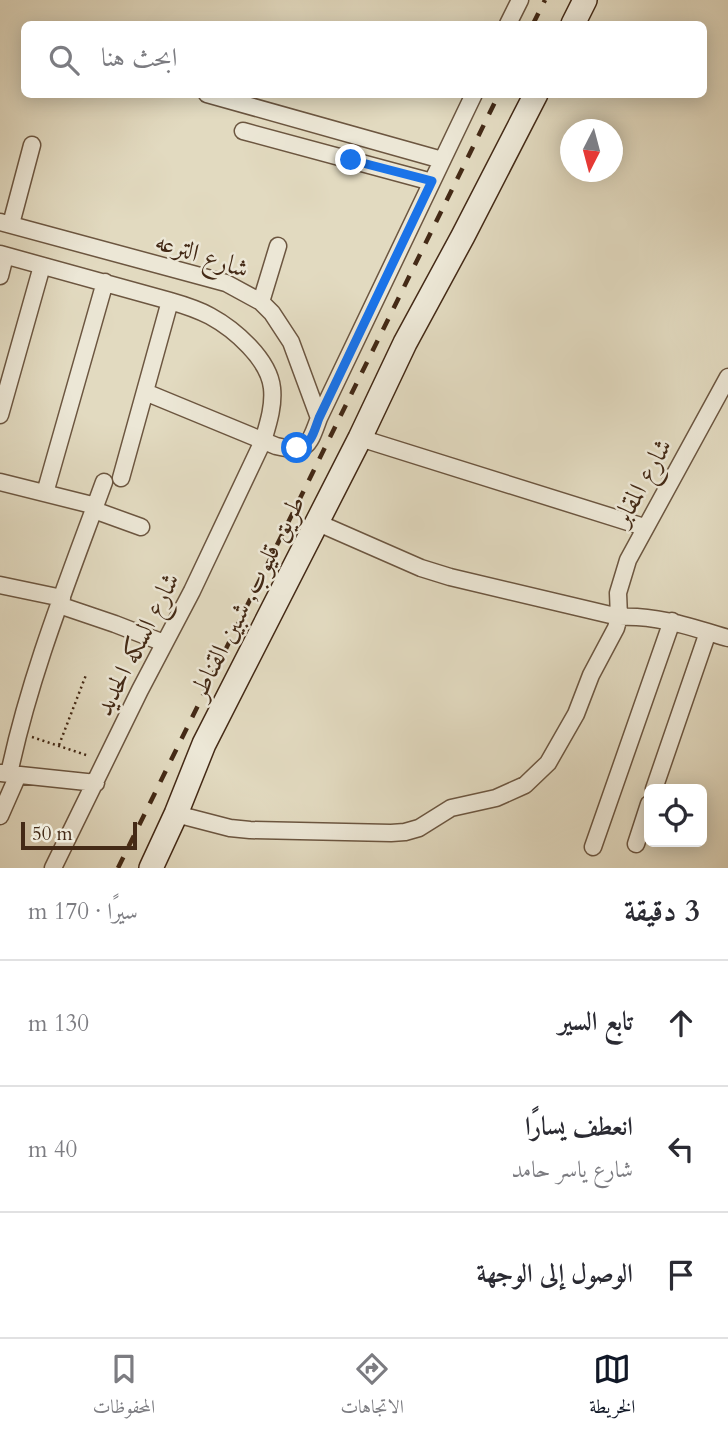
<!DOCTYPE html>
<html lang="ar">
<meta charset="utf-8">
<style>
body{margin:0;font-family:Cardo,Amiri,serif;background:#f2f2f3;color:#2b2b33;direction:rtl}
.controls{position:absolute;right:21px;bottom:21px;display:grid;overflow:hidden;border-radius:10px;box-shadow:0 4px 18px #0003}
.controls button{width:63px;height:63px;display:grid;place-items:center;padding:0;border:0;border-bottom:2px solid #e1e1e2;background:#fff;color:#2b2b33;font:35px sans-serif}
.compass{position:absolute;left:560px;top:119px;width:63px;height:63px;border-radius:50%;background:#fff;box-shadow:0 4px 18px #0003;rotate:186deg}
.scale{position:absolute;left:21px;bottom:18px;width:116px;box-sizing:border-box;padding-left:7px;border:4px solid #442a16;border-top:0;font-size:19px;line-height:24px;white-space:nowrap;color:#442a16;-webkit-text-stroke:5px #ece7d6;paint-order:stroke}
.stop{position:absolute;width:21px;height:21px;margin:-16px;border:5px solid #1a73e8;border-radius:50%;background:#fff}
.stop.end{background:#1a73e8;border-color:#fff;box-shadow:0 2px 7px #0008}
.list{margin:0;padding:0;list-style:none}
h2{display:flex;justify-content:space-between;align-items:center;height:91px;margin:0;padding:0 28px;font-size:30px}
h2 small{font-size:23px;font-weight:400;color:#7c7c81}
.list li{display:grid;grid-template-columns:46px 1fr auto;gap:21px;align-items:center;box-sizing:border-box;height:126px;padding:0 28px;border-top:2px solid #e1e1e2}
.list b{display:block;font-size:26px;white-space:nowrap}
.list p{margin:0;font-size:23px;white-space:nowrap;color:#7c7c81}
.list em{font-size:23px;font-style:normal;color:#7c7c81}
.icon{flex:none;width:38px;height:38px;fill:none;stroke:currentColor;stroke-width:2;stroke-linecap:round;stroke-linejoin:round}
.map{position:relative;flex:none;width:728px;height:868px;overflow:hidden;direction:ltr}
.search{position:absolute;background:#fff;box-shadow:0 4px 18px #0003;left:21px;right:21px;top:21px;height:77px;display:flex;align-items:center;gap:18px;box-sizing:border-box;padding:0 24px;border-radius:10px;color:#7c7c81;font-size:26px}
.sheet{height:469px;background:#fff}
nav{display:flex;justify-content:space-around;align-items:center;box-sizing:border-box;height:98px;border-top:2px solid #e1e1e2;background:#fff;font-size:19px;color:#7c7c81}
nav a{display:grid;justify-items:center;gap:4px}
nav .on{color:#111827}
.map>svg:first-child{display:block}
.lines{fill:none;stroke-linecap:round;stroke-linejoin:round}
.minor-casing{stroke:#6c5640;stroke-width:19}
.secondary-casing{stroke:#442a16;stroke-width:26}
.path{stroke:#442a16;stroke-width:2.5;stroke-dasharray:2 3.5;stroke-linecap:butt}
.minor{stroke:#ece7d6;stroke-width:16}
.secondary{stroke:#ece7d6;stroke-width:23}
.rail{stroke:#442a16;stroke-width:4.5;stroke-dasharray:12 12;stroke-linecap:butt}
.route{stroke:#1a73e8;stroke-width:9}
.labels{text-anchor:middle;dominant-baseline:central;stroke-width:5;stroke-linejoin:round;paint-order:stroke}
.street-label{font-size:26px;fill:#442a16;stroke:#ece7d6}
</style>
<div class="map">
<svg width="728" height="868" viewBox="0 0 728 868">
<rect width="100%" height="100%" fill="#e2dac0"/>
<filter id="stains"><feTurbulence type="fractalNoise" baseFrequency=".00286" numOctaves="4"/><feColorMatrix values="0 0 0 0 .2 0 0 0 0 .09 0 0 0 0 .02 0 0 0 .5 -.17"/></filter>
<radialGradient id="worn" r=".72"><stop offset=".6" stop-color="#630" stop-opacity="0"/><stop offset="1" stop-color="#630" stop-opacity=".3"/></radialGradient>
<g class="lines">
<g class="minor-casing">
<path id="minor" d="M508,24L520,0
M207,94L442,160
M243,131L432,182
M0,222L226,283L261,302L272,313L291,342L319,418
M11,224L32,145
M0,254L170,301C184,305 197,309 210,316C234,329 269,359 272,388C274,406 268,424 263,441L192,591L140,690L53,868
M0,276L5,256
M261,302L278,246
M145,392L276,446C308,454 309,445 319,418L474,94
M0,415L42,266
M360,438L644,527
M121,478L170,301
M0,482L96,506
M45,493L105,282
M94,510L141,527
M316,522L421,568L450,577L619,617L618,593L628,560L728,377
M0,585L62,598
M59,605L115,624L164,643
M1,773L96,783
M9,774C30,674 69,578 104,482
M654,789L708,632
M176,814L230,828L250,830L391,833L405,832L419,828L451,808L496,798L525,785L548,763L576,714L591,675L616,628L619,617C657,615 691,627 728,638
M0,816L18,775
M636,844L649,804
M593,847L672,621"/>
</g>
<g class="secondary-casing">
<path id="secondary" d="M573,24L585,0
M151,868L176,814L204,744L360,438L405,343L463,236L536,94"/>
</g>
<path class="path" d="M32,737L89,756
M59,745L86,675"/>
<use href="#minor" class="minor"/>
<use href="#secondary" class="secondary"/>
<path class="rail" d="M533,24L545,0
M118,868L499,94"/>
</g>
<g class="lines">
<path class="route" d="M297,448C312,445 314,431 319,418L432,181L351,160"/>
</g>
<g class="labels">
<g class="street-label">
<text transform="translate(202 255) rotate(18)">شارع الترعه</text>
<text transform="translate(642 482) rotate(-61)">شارع المقابر</text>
<text transform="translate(247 597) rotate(-63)">طريق قليوب, شبين القناطر</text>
<text transform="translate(137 644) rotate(-63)">شارع السكه الحديد</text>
</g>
</g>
<rect width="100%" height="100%" filter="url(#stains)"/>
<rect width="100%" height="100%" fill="url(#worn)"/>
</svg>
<div class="controls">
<button><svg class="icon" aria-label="locate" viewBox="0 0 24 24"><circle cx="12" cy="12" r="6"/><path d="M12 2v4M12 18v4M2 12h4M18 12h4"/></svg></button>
</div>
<svg class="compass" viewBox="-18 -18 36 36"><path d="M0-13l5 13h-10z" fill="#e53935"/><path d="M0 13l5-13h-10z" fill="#7c7c81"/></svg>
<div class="scale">50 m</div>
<div class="stop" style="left:297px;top:448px"></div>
<div class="stop end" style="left:351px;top:160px"></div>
<div class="search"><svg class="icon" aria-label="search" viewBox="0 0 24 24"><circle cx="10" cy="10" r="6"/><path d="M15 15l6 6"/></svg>ابحث هنا</div>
</div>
<section class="sheet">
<h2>3 دقيقة<small>سيرًا · 170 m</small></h2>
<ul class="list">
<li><svg class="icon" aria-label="ahead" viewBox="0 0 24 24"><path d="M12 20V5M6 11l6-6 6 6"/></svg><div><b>تابع السير</b></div><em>130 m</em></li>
<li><svg class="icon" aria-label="left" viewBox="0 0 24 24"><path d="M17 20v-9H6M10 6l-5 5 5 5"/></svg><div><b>انعطف يسارًا</b><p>شارع ياسر حامد</p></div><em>40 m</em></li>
<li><svg class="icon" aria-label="arrive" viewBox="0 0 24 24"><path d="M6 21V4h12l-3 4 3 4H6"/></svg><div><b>الوصول إلى الوجهة</b></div></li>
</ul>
</section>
<nav>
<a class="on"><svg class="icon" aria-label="map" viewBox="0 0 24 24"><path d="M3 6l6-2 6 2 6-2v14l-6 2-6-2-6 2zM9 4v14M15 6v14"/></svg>الخريطة</a>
<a><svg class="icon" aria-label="directions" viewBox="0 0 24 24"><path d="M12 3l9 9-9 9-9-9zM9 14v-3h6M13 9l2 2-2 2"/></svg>الاتجاهات</a>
<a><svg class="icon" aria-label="saved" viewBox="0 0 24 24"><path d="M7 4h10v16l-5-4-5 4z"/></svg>المحفوظات</a>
</nav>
